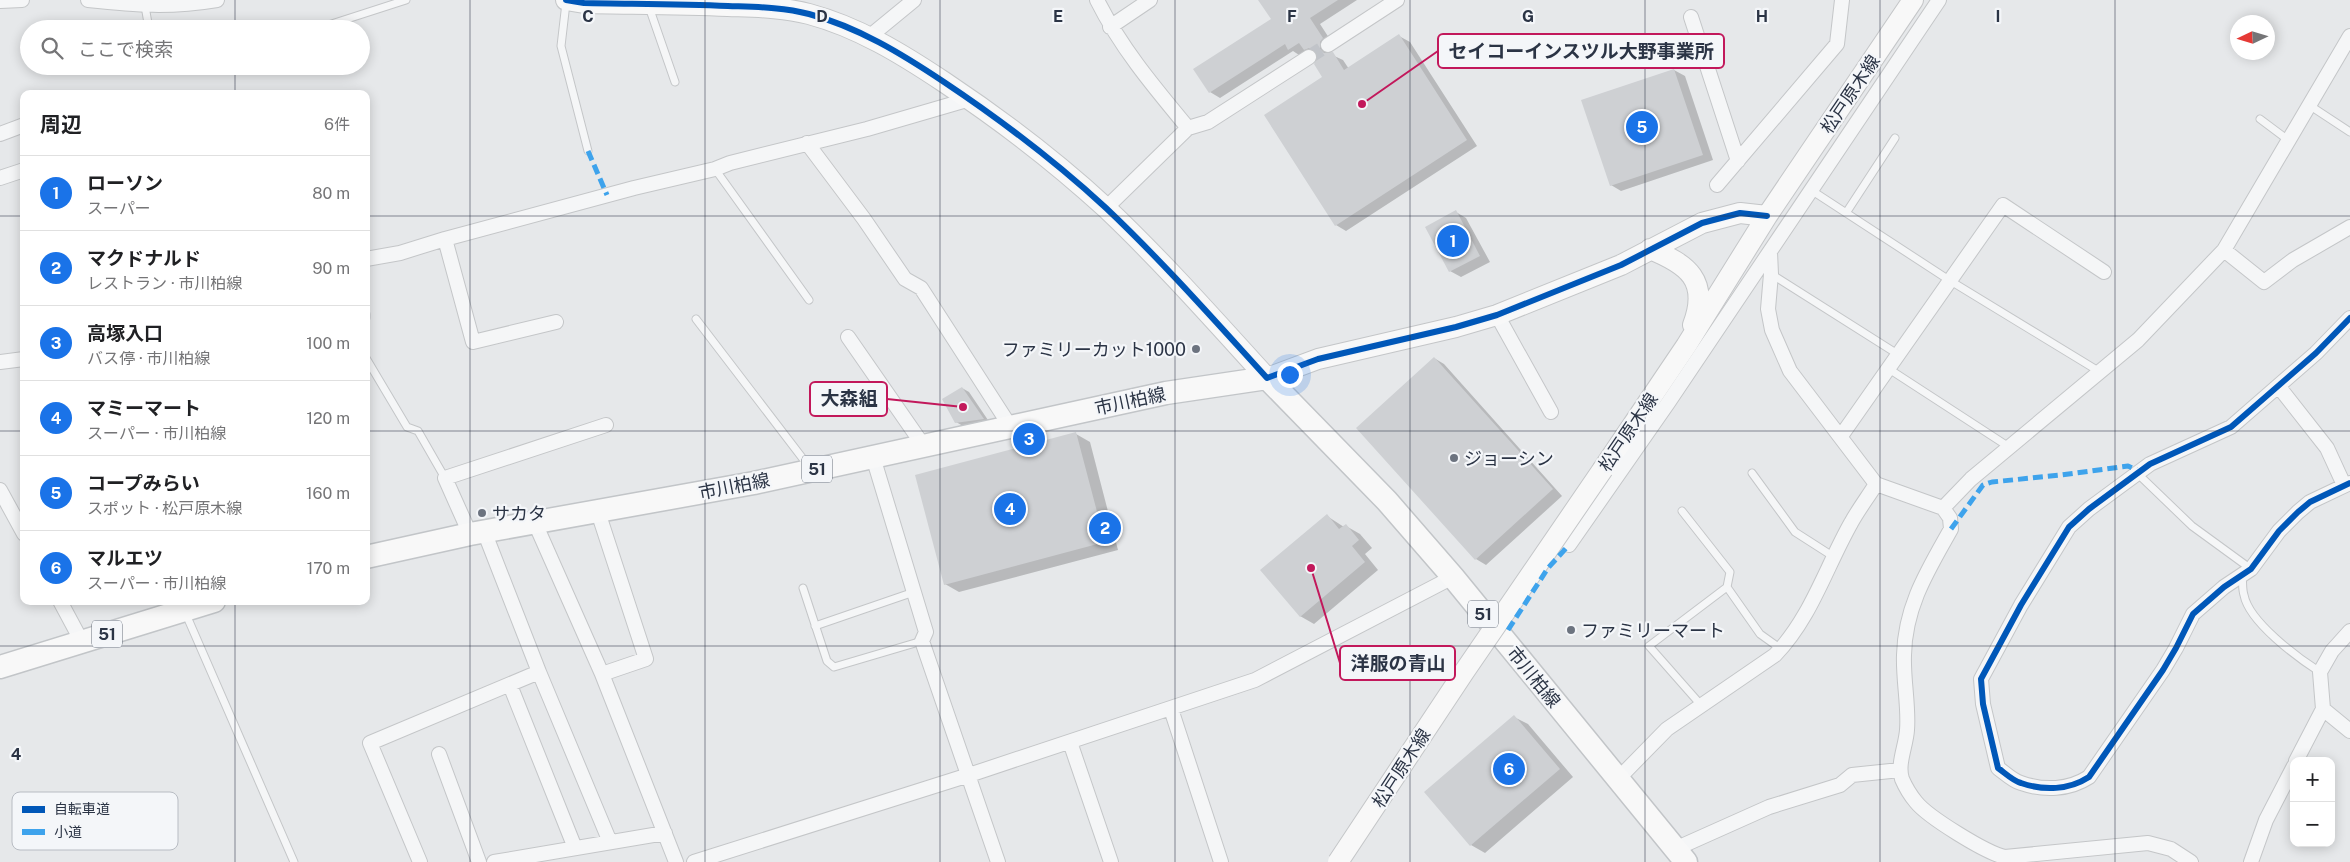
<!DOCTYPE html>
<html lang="ja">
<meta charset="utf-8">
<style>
body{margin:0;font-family:"Public Sans","Noto Sans JP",sans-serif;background:#f2f2f2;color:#202124}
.controls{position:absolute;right:15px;bottom:15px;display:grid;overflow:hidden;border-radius:10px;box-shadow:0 2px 12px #0003}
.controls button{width:45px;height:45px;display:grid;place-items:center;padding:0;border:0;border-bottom:1px solid #e0e0e0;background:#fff;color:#202124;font:25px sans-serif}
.compass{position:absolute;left:2230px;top:15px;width:45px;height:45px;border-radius:50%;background:#fff;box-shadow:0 2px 12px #0003;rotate:266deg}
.you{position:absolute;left:1289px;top:374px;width:18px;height:18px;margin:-12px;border:4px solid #fff;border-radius:50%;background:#1a73e8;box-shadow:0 0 0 8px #1a73e833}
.badge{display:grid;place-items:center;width:32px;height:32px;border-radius:50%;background:#1a73e8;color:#fff;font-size:16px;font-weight:700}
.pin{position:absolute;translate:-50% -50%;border:2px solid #fff;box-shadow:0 1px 5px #0006}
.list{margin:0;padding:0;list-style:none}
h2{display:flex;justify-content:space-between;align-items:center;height:65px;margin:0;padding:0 20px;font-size:21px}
h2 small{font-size:16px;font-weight:400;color:#757577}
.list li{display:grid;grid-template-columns:32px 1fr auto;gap:15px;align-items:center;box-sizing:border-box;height:75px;padding:0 20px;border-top:1px solid #e0e0e0}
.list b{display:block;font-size:19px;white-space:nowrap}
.list p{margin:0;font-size:16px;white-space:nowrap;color:#757577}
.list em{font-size:16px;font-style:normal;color:#757577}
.icon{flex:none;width:28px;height:28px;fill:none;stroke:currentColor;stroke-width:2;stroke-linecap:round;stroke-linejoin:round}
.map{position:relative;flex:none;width:2350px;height:862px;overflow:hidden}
.search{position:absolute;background:#fff;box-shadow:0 2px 12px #0003;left:20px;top:20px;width:350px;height:55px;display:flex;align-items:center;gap:12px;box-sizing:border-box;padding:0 18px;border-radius:28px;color:#757577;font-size:19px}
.panel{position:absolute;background:#fff;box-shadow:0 2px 12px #0003;left:20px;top:90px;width:350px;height:515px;border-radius:10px}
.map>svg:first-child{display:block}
.shadow{fill:#0003}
.building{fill:#ced0d3}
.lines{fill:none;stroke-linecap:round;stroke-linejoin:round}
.street-tunnel{stroke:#c1c4c9;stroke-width:14;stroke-dasharray:14 7;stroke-linecap:butt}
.lane-casing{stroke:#c4c6c8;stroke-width:9}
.street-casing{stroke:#c4c6c8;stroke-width:16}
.secondary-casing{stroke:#c4c6c8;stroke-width:22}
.primary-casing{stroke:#c2c5c8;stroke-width:25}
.lane{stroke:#f5f6f7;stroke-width:7}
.street{stroke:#f5f6f7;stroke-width:14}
.secondary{stroke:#f8f8f8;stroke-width:20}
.primary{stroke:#f8f8f8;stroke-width:22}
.secondary-bridge-casing{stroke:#c4c6c8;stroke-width:22;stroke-linecap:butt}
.secondary-bridge{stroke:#f8f8f8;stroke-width:20}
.quiet{stroke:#3ea3ec;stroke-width:5;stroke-dasharray:10 5;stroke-linecap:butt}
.cycleway-casing{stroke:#f4f6f9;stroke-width:9}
.cycleway{stroke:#0057b8;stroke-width:6}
.grid{fill:none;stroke:#2b3445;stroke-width:1;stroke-opacity:0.55}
.poi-dot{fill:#6c737f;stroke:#f4f6f9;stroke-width:2}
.labels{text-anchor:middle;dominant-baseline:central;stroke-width:4.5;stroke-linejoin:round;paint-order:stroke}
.shield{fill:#f4f6f9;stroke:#676e7b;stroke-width:1}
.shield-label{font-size:16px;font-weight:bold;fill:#2b3445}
.street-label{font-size:18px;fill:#2b3445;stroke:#f4f6f9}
.poi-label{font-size:18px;fill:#2b3445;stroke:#f4f6f9;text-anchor:start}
.key{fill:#f4f6f9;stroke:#b8bcc3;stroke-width:1}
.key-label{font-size:14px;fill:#2b3445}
.grid-label{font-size:16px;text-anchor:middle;font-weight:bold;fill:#2b3445;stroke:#f4f6f9;stroke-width:4.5;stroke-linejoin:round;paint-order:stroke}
.leader{fill:none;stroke:#c2185b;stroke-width:2}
.callout-dot{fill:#c2185b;stroke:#f4f6f9;stroke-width:2}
.callout{fill:#f4f6f9;stroke:#c2185b;stroke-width:2}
.callout-label{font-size:19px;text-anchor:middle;font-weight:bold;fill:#2b3445}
</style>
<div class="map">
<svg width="2350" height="862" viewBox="0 0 2350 862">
<rect width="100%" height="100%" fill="#e6e8ea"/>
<path class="shadow" d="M1260,0H1357L1320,24L1333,44L1330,48V54L1343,60L1349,69L1399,36L1410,42L1477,146L1346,231L1336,225L1323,77L1319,56L1307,50L1299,55L1293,51L1220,98L1210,92L1272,19Z
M1674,70L1685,76L1713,160L1621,191L1611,185Z
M1456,212L1466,218L1490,262L1461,277L1450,271L1427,227Z
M1434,358L1444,364L1562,496L1486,565L1476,559Z
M962,388L969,392L990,423L963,426L956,422Z
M1076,434L1090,442L1118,550L959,592L945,584Z
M1327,516L1344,527L1346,526L1360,534L1372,548L1365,554L1378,570L1314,624L1300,616Z
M1514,717L1528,724L1573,777L1485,853L1471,845Z"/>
<path class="building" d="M1258,0H1338L1310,18L1323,38L1320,42V49L1324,53L1333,52L1344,70L1399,34L1467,140L1335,226L1264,115L1322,77L1314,64L1318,57L1316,52L1309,48L1304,50L1299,43L1288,50L1285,44L1209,93L1193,69L1271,19Z
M1674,69L1703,155L1610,186L1581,100Z
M1456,210L1480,256L1449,272L1425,227Z
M1434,357L1553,489L1475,560L1356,428Z
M962,387L984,419L955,423L942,399Z
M1076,432L1105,542L944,585L915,475Z
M1327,514L1339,529L1346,524L1359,540L1352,546L1365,562L1300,617L1260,570Z
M1514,715L1560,769L1470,846L1424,792Z"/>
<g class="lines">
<path class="street-tunnel" d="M1309,57L1328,45"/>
<g class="lane-casing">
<path id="lane" d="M566,3L561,46L588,151
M145,6L149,29
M649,7L675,82
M316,29L406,0
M2309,105L2350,132
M2260,119L2288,140
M715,169L809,300
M1811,190L1949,280L2100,372
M1846,213L1895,138
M1771,274L1899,355
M366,314V318
M696,319L810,468
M366,358L407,427L418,431L445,478
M1889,369L2009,447
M1752,473L1795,532L1834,557
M2138,474L2192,526L2251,569
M1682,511L1730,572L1727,587
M2242,575C2243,582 2242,589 2244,595C2249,622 2298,658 2320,672
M803,588L827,661L834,667L922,641
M185,612L294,862
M815,626L914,592
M1701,705L1649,646L1727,587L1760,634L1781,649"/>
</g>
<g class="street-casing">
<path id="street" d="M88,0C136,5 169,8 217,0
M1097,0C1121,48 1154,87 1188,128
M0,1L22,0
M1691,17L1738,161
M1110,27L1150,0
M869,37L914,0
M1328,45L1397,0
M0,134L24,125
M807,143L864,219L905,279L921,288L1010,426
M0,178L24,170
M1717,185L1837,44L1842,0
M1106,208L1188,128L1208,122L1309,57
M445,239L473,342L556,322
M2224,250L2264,282L2293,260L2350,227
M1770,252L1771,274L1768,309L1772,330L1790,371L1876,484L1943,508L1950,518L1951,529C1928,570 1905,606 1904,655C1903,679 1909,707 1907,730C1906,746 1897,764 1902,779C1905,786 1911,796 1916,802C1928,817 1986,853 2005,857L2148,843L2171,849L2191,862
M366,259L400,253L445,239L634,188L715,169L730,163L867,129L970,99
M1497,315L1551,412
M2350,318L2316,353L2231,427L2150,464L2089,509L2069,527L2021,605L1981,679L1983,704L1998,768C2005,773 2013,781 2021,783C2044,791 2069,790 2089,777L2163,670L2176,648L2193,614L2224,587L2251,569L2279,531L2298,512L2310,502L2350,483
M848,337L923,445
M0,362L24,359
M2279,387L2327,448L2344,485
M1841,436L2003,205L2104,272
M873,457L926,632L922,641L998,862
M0,490L24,534
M1943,508L1971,479L2138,340L2224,250L2350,36
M598,512L646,659L602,674
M535,523L602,674L676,862
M470,534L445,478L606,425
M1569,545L1668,403L1939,0
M60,601L82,642
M539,672L610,842
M510,685L575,848
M1171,709L1221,862
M2323,709L2350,731
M1070,742L1111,862
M439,754L479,862
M2296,761L2323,709L2320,672L2332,651L2350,631
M1618,779L1667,729L1775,655C1811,618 1826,567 1851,523C1858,510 1868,497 1876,484
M1675,849L1769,807L1840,785L1852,775L1900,770
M420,862L370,743L539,672L484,531
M494,862L665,833
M694,862L969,775L1255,680L1453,577
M2251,862L2266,820L2294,766"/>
</g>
<g class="secondary-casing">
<path id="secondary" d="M566,0L584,3C632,4 680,4 728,6C755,7 783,7 809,14C858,27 902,54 944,82C1001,120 1056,162 1106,208C1163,262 1215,321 1267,378L1318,359L1456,327L1497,315L1621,265L1702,223L1740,213L1767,216
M1650,249C1687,264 1710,280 1693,325
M1603,469L1686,346L1767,216L1913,0"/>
</g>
<g class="primary-casing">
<path id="primary" d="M366,557L470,534L754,483L1166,393L1267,378L1387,501L1453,577L1686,862
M0,667L214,601"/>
</g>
<use href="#lane" class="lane"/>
<use href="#street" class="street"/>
<use href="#secondary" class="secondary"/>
<use href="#primary" class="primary"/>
<g class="secondary-bridge-casing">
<path id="secondary-bridge" d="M1338,862L1464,672L1603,469"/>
</g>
<use href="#secondary-bridge" class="secondary-bridge"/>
<path class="quiet" d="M588,151L607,195
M1951,529L1983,485L1992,482L2061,475L2128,466L2141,472
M1508,630L1548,568L1569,545"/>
<g class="cycleway-casing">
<path id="cycleway" d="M566,0L584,3C632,4 680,4 728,6C755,7 783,7 809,14C858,27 902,54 944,82C1001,120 1056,162 1106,208C1163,262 1215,321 1267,378L1318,359L1456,327L1497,315L1621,265L1702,223L1740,213L1767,216
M2350,318L2316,353L2231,427L2150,464L2089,509L2069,527L2021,605L1981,679L1983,704L1998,768C2005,773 2013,781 2021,783C2044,791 2069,790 2089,777L2163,670L2176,648L2193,614L2224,587L2251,569L2279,531L2298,512L2310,502L2350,483"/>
</g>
<use href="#cycleway" class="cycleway"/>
</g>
<path class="grid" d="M235,0V29M470,0V862M705,0V862M940,0V862M1175,0V862M1410,0V862M1645,0V862M1880,0V862M2115,0V862M235,66V94M0,216H24M366,216H2350M0,431H24M366,431H2350M235,601V862M0,646H2350"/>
<g class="poi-dot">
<circle cx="1196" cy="349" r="5"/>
<circle cx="1454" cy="458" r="5"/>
<circle cx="482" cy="513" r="5"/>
<circle cx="1571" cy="630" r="5"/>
</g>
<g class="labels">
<g class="shield">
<rect x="802" y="455.5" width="30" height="27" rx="4"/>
<rect x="1468" y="600.5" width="30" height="27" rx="4"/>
<rect x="92" y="620.5" width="30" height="27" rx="4"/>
</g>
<g class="shield-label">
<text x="817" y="469">51</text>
<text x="1483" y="614">51</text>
<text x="107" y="634">51</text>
</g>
<g class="street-label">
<text transform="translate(1850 94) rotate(-56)">松戸原木線</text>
<text transform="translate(1130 401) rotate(-12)">市川柏線</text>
<text transform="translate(1628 432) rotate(-56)">松戸原木線</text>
<text transform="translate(734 486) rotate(-11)">市川柏線</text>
<text transform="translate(1534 677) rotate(51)">市川柏線</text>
<text transform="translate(1401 768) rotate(-57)">松戸原木線</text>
</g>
<g class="poi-label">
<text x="1186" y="349" text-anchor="end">ファミリーカット1000</text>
<text x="1464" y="458">ジョーシン</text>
<text x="492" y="513">サカタ</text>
<text x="1581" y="630">ファミリーマート</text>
</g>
</g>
<rect x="12" y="792" width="166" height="58" rx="8" class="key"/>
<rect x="22" y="806" width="23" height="7" fill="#0057b8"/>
<rect x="22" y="829" width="23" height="6" fill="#3ea3ec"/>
<g class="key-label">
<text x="54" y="814">自転車道</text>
<text x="54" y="837">小道</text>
</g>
<g class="grid-label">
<text x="588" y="22">C</text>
<text x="822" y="22">D</text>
<text x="1058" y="22">E</text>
<text x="1292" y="22">F</text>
<text x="1528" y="22">G</text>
<text x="1762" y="22">H</text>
<text x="1998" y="22">I</text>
<text x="16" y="760">4</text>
</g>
<path class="leader" d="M1362 104L1438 51M963 407L887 399M1311 568L1340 663"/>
<g class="callout-dot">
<circle cx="1362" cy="104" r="5"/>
<circle cx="963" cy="407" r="5"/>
<circle cx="1311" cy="568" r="5"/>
</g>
<g class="callout">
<rect x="1438" y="34" width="286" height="34" rx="5"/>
<rect x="810" y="382" width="77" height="34" rx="5"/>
<rect x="1340" y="646" width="115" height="34" rx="5"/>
</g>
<g class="callout-label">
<text x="1581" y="58">セイコーインスツル大野事業所</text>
<text x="849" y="405">大森組</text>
<text x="1398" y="670">洋服の青山</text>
</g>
</svg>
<div class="controls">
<button>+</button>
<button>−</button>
</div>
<svg class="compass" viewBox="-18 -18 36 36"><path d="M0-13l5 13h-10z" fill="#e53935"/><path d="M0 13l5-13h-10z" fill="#757577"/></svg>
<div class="you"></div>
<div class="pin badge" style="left:1453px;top:241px">1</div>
<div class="pin badge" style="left:1105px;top:528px">2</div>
<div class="pin badge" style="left:1029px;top:439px">3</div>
<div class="pin badge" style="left:1010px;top:509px">4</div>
<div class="pin badge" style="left:1642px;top:127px">5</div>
<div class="pin badge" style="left:1509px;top:769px">6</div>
<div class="search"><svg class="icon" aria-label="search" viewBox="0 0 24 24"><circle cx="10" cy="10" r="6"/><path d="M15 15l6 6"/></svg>ここで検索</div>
<section class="panel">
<h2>周辺<small>6件</small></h2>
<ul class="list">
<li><span class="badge">1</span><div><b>ローソン</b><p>スーパー</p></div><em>80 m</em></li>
<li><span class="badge">2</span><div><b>マクドナルド</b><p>レストラン · 市川柏線</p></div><em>90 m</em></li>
<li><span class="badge">3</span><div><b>高塚入口</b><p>バス停 · 市川柏線</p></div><em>100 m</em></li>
<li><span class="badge">4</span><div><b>マミーマート</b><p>スーパー · 市川柏線</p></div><em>120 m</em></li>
<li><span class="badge">5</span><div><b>コープみらい</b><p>スポット · 松戸原木線</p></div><em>160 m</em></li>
<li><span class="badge">6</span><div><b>マルエツ</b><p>スーパー · 市川柏線</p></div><em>170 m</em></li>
</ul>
</section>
</div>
